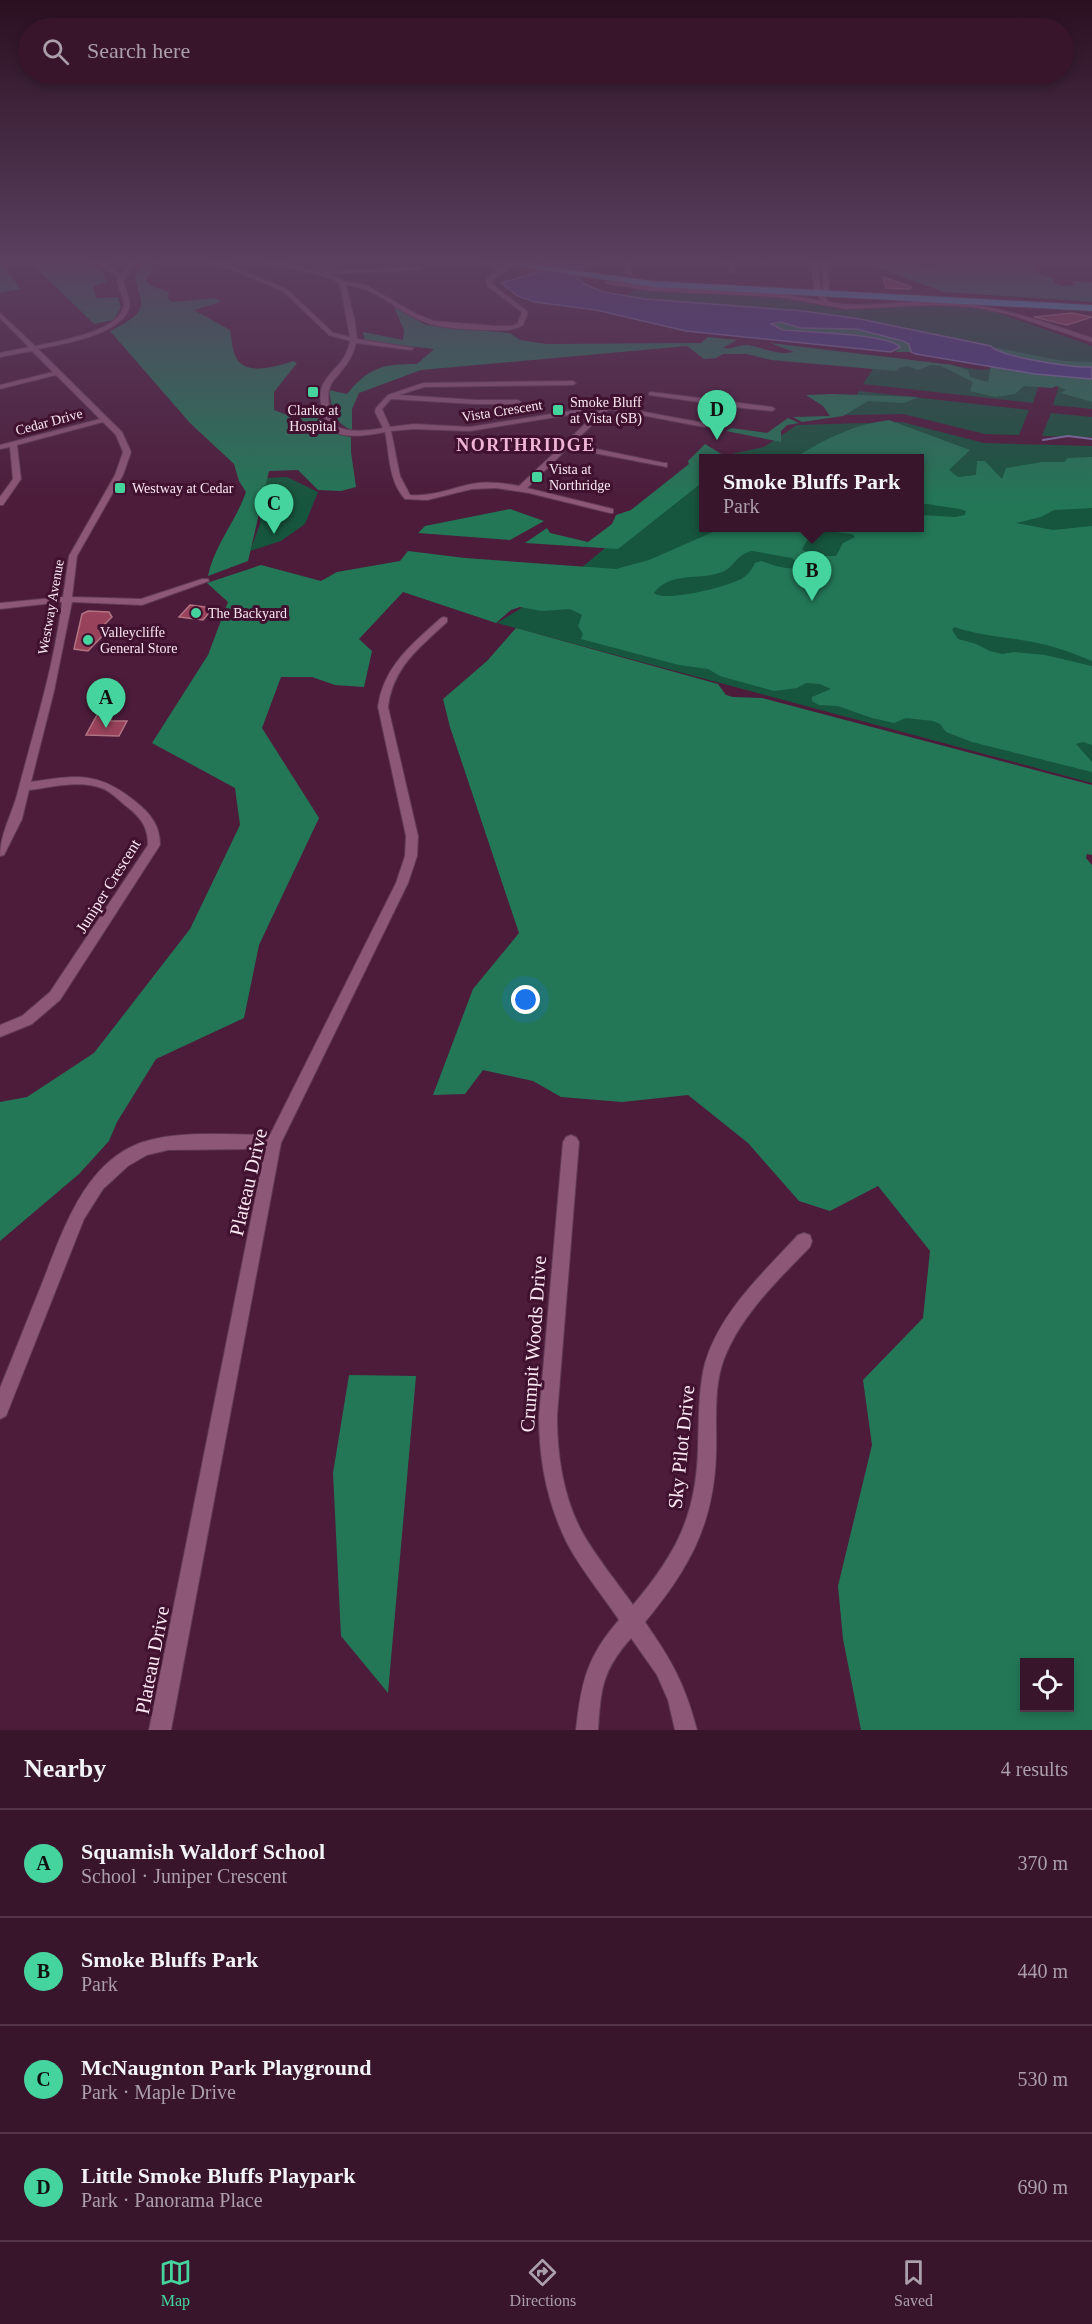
<!DOCTYPE html>
<meta charset="utf-8">
<style>
body{margin:0;font-family:"Times New Roman",serif;background:#442238;color:#f1f3f6}
.controls{position:absolute;right:18px;bottom:18px;display:grid;overflow:hidden;border-radius:0px;box-shadow:0 3px 9px #0003}
.controls button{width:54px;height:54px;display:grid;place-items:center;padding:0;border:0;border-bottom:2px solid #533448;background:#39152c;color:#f1f3f6;font:30px sans-serif}
.you{position:absolute;left:526px;top:1000px;width:21px;height:21px;margin:-15px;border:4px solid #fff;border-radius:50%;background:#1a73e8;box-shadow:0 0 0 9px #1a73e833}
.badge{display:grid;place-items:center;width:39px;height:39px;border-radius:50%;background:#46d49e;color:#111;font-size:20px;font-weight:700}
.pin{position:absolute;translate:-50% -50px;filter:drop-shadow(0 2px 3px #0008)}
.pin::after{content:'';position:absolute;top:32px;width:21px;height:18px;background:inherit;clip-path:polygon(0 0,100% 0,50% 100%)}
.popup{position:absolute;left:699px;top:454px;width:225px;height:78px;box-sizing:border-box;display:grid;place-content:center;border-radius:0px;background:#39152c;filter:drop-shadow(0 2px 4px #0005);font-size:20px;white-space:nowrap;color:#ab9fa9}
.popup b{font-size:22px;color:#f1f3f6}
.popup::after{content:'';position:absolute;left:50%;top:100%;margin-left:-12px;border:12px solid transparent;border-top-color:#39152c}
.list{margin:0;padding:0;list-style:none}
h2{display:flex;justify-content:space-between;align-items:center;height:78px;margin:0;padding:0 24px;font-size:26px}
h2 small{font-size:20px;font-weight:400;color:#ab9fa9}
.list li{display:grid;grid-template-columns:39px 1fr auto;gap:18px;align-items:center;box-sizing:border-box;height:108px;padding:0 24px;border-top:2px solid #533448}
.list b{display:block;font-size:22px;white-space:nowrap}
.list p{margin:0;font-size:20px;white-space:nowrap;color:#ab9fa9}
.list em{font-size:20px;font-style:normal;color:#ab9fa9}
.icon{flex:none;width:33px;height:33px;fill:none;stroke:currentColor;stroke-width:2;stroke-linecap:round;stroke-linejoin:round}
.map{position:relative;flex:none;width:1092px;height:1730px;overflow:hidden}
.search{position:absolute;background:#39152c;box-shadow:0 3px 9px #0003;left:18px;right:18px;top:18px;height:66px;display:flex;align-items:center;gap:15px;box-sizing:border-box;padding:0 21px;border-radius:33px;color:#ab9fa9;font-size:22px}
.sheet{height:510px;background:#39152c}
nav{display:flex;justify-content:space-around;align-items:center;box-sizing:border-box;height:84px;border-top:2px solid #533448;background:#39152c;font-size:16px;color:#ab9fa9}
nav a{display:grid;justify-items:center;gap:3px}
nav .on{color:#46d49e}
.map>svg:first-child{display:block}
.green{fill:#17563e}
.forest{fill:#237757;fill-rule:evenodd}
.water{fill:#464089;stroke:#7c72a8;stroke-width:1.5}
.lines{fill:none;stroke-linecap:round;stroke-linejoin:round}
.stream{stroke:#7c72a8;stroke-width:2}
.building{fill:#98425b;stroke:#b27382;stroke-width:1.5}
.minor-casing{stroke:#613a53;stroke-width:2}
.highway-casing{stroke:#613a53;stroke-width:2}
.minor{fill:#8d5777;fill-rule:evenodd}
.highway{fill:#48b3d7;fill-rule:evenodd}
.poi-dot{fill:#46d49e;stroke:#401230;stroke-width:2}
.labels{text-anchor:middle;dominant-baseline:central;stroke-width:6;stroke-linejoin:round;paint-order:stroke}
.far-poi-label{font-size:14px;fill:#fbe8f2;stroke:#401230;text-anchor:start}
.far-street-label{font-size:14px;fill:#fbe8f2;stroke:#401230}
.street-label{font-size:16px;fill:#fbe8f2;stroke:#401230}
.far-district-label{font-size:18px;font-weight:bold;letter-spacing:1.5px;fill:#f0b4d6;stroke:#401230}
.near-street-label{font-size:20px;fill:#fbe8f2;stroke:#401230}
</style>
<div class="map">
<svg width="1092" height="1730" viewBox="0 0 1092 1730">
<rect width="100%" height="100%" fill="#4c1c3a"/>
<path class="green" d="M572,261H602L590,268L583,269L577,277L598,290L628,296L636,288L751,295L801,301L842,310L933,305L971,307L990,310L1092,346V369L996,358L639,301L541,276Z
M872,261H972L974,272L893,266Z
M881,356L982,370L998,368L1041,377L1033,403L863,384Z
M1061,379L1092,381V409L1053,405Z
M859,391L1029,410L1019,435L985,434L903,414L843,415Z
M1051,413L1092,417V437L1042,436Z
M902,422L984,443L1092,446V783L497,623L568,579L704,465V528H920V458H713L764,447L797,425Z
M287,477L318,492L305,524L281,541L250,551L260,524L261,503L267,478Z"/>
<path class="forest" d="M0,261L20,289L0,293Z
M29,261H80L101,269L107,282L93,286L96,298L118,297L121,307L114,320L94,324Z
M145,261H157L151,265L153,270L146,280L151,286L169,292L168,298L171,302L215,298L221,302L194,310L230,330C232,339 232,351 237,359C247,376 278,366 293,361L297,363L274,392V410L290,416L317,414C325,431 333,434 351,437V452L356,487L341,491L318,490L298,470L269,471L248,561L208,576C214,546 236,521 246,492L239,481L234,464L190,423L110,331C121,325 143,316 141,301C140,293 136,285 135,277Z
M859,261L970,272L974,271L971,261H1056L1040,263L1033,270L1038,274L1054,279V283L1063,286L1075,285L1072,282L1074,281L1092,282V302L944,292Z
M394,307L426,325L510,333L520,340L547,344L701,343L708,337L737,340L723,348C731,350 738,345 747,345C763,347 776,356 794,352L770,343L953,365L968,370L970,377L988,382L991,365L1035,374L1092,379V402L1061,393L1066,390L1057,386L1052,388L1024,386L1015,394L995,397L970,391L973,382L941,366L931,365L918,370L907,366L899,368L896,371L771,360L747,354H723L716,358L704,359L687,346L421,370L359,393L352,409V430C333,423 332,408 329,390L347,394C369,367 383,364 417,364L434,349L365,341L363,332L403,340L404,330Z
M781,322L800,328L831,327L864,330L909,344L911,352H895L899,349L873,337L783,330L771,325Z
M992,347L1064,361L1092,362V367C1060,369 1025,358 994,350Z
M832,394L918,397L904,403L868,401L843,416L802,422L793,417L830,416L823,406L806,395Z
M788,418L799,423L787,425L781,431V442L726,431L731,428L767,433Z
M889,420L970,450L949,470L958,477L976,475L977,461H985L1002,479L1006,468L1042,462H1064L1068,458L1092,457V508L1054,510L1041,517L1016,523L1053,530L1092,526V661C1073,653 1054,646 1033,642C1007,637 980,636 954,627L952,630L958,639L976,644L990,651L1002,654L1014,652L1045,655L1092,666V745L1083,742L1076,744L1092,762V772L972,742L946,732L940,724L933,721L906,718L894,723L872,718L838,706L819,705L812,701V697L831,689L820,684L806,683L797,688L774,691L720,676L708,669L679,665L581,639L583,634L578,626L582,615L570,609L542,611L520,607L511,610L496,623L403,592L359,639L372,651L364,687L335,685L312,677H281L262,728L319,818L259,945L244,1018L156,1059L117,1122L109,1141L79,1174L0,1241V1102L27,1097L94,1053L190,929L240,825L235,788L152,743L208,655L228,602L207,583L261,565L321,581L337,572L400,561L408,551L465,558L616,569L649,560L722,528H897L911,530L912,528H920V515L955,517L965,515L966,511L960,509L920,503V458H801V454C829,437 856,424 889,420ZM828,531L852,534L855,537L843,543L836,556H821L802,550C807,537 816,533 828,531ZM752,551L792,558L800,566C789,572 773,565 761,561L755,563C752,569 749,574 743,578C730,586 665,603 654,593C669,572 697,580 719,573C735,569 735,554 752,551Z
M705,444L728,458H704V481L618,549L525,543L547,528L550,533L588,542L612,524L616,515L631,510L689,464L688,461Z
M510,509L544,521L510,540L418,533L425,526Z
M516,628L718,684L726,695L733,697L762,698L1092,785V855L1087,854L1086,858L1092,865V1730H861L843,1639L838,1586L872,1445L863,1380L923,1318L930,1251L878,1186L830,1211L799,1201L748,1143L688,1095L622,1102L561,1097L533,1081L483,1070L465,1094L433,1095L473,989L519,933L450,727L443,699L487,661ZM1024,1662H1070V1708H1024Z
M349,1375L416,1376L388,1693L341,1636L333,1473Z"/>
<path class="water" d="M552,261H600L583,268L577,277L584,284L604,292L645,299L803,311L860,319L991,346C999,357 1075,368 1092,367V379L1035,374L916,354L911,352L909,344L903,341L856,329L800,328L781,322L771,324L783,330C805,332 890,334 900,347L891,352L686,331L596,310L535,302L518,296L501,283L542,271Z"/>
<g class="lines">
<path class="stream" d="M1043,440L1068,436L1092,439"/>
</g>
<path class="building" d="M883,277L911,287L910,289L886,288Z
M1072,313L1092,317L1067,325L1034,317Z
M190,605L213,608L203,620L179,617Z
M88,611L109,612L112,617L100,629L108,630L88,651L74,649L82,614Z
M97,715L112,716L110,721H127L119,736L86,735Z"/>
<g class="lines">
<g class="minor-casing">
<path id="minor" d="M93,261H100L121,275L131,261H137L123,281C125,290 131,299 129,308C123,334 60,345 38,349L122,432L131,452L123,475L77,556L72,597L141,599L202,579H208L209,581L142,605L72,602L54,691L31,782C77,775 98,771 136,802C151,814 160,826 160,845L60,1000L32,1024L0,1037V1025L22,1016L50,992L148,845C148,826 140,817 126,806C119,800 112,793 104,789C81,779 52,787 29,790L22,819L4,855L0,856C0,835 11,816 17,795C33,733 54,667 62,602L0,609V603L63,597L69,556L115,475L123,452L116,435L103,422L17,445L21,479L3,505H0V497L13,479L10,447L0,449V445L100,419L56,375L0,389V385L53,372L32,351L0,357V353L29,347L0,318V313L35,346C56,342 117,332 123,308C126,299 119,290 117,281L119,278Z
M211,261H219L287,289L333,333L350,337L340,284L331,278L261,261H272L335,276L344,281L368,286L418,315L434,321L495,326H513L518,323L522,312L487,286L486,279L494,273L497,268L482,261H490L502,266L501,269L508,265L523,264V266L510,268L492,280V284L528,312L523,325C512,332 499,330 487,330C466,329 441,329 422,321C396,310 376,288 346,285L355,322L357,339L414,348L411,350L356,343C345,386 315,371 335,426C351,433 366,431 383,428L375,412L376,408L388,395L423,383L573,381L576,383L573,385L424,387L399,395L476,400H518L521,402L518,404H476L391,399L382,409L390,427L413,424L470,427L607,405L704,423L711,420L727,406L649,395V393L651,392L772,407L775,409L772,411L734,407L717,424L704,427L609,409L572,444L664,463H667V467L568,448L527,488L613,509V513H610L529,493L496,488L472,489L427,500L405,499C388,480 390,455 385,432C370,435 342,440 330,429C326,425 324,416 323,411C320,403 319,392 323,384C333,367 346,363 350,341L329,335L283,291ZM600,410L519,486C504,483 487,481 472,484C451,488 432,497 410,495L400,476L391,431L413,429L470,431Z
M624,261H630L631,274L626,273Z
M726,261H732L735,273H731Z
M811,261H817L821,291L823,289L822,261H828L829,289L823,294L828,302C865,309 902,300 939,301C995,304 1039,320 1092,338V342L1008,314L972,307L936,305L846,309L778,297L651,291L605,283L608,281L651,287L778,293L821,301L814,289Z
M422,267L420,270L326,274L323,272Z
M444,617L447,618V622C419,648 393,667 388,707L418,836L417,856L408,883L281,1143L171,1730H149L265,1149L168,1150L147,1155L128,1166L103,1189L84,1219L6,1416L0,1419V1388C14,1354 27,1320 41,1286C62,1234 83,1162 143,1142C180,1130 230,1135 270,1135L396,883L405,856L406,836L378,707C383,667 412,644 441,618Z
M571,1135L576,1137L579,1142L557,1416C557,1454 563,1494 580,1528C592,1552 617,1582 633,1605C676,1554 696,1516 698,1449C699,1420 698,1391 705,1363C720,1312 763,1273 798,1235L804,1233L810,1235L812,1241L810,1247C778,1280 741,1315 724,1359C713,1388 717,1423 716,1454C714,1524 689,1569 645,1622C672,1661 685,1684 697,1730H675L668,1700L657,1675L631,1638C602,1671 601,1688 598,1730H576C581,1683 587,1656 619,1620C603,1596 580,1568 567,1543C547,1503 539,1460 539,1416L563,1142L566,1137Z"/>
</g>
<g class="highway-casing">
<path id="highway" d="M484,261H507L653,281L1092,305V311L653,287Z"/>
</g>
<use href="#minor" class="minor"/>
<use href="#highway" class="highway"/>
</g>
<linearGradient id="sky" x2="0" y2="1"><stop stop-color="#2a0f20"/><stop offset="0.52" stop-color="#5b4060"/><stop offset="1" stop-color="#5b4060" stop-opacity="0"/></linearGradient>
<rect width="1092" height="503" fill="url(#sky)"/>
<g class="poi-dot">
<rect x="307" y="386" width="12" height="12" rx="3"/>
<rect x="552" y="404" width="12" height="12" rx="3"/>
<rect x="531" y="471" width="12" height="12" rx="3"/>
<rect x="114" y="482" width="12" height="12" rx="3"/>
<circle cx="196" cy="613" r="6"/>
<circle cx="88" cy="640" r="6"/>
</g>
<g class="labels">
<g class="far-poi-label">
<text x="570" y="402">Smoke Bluff<tspan x="570" dy="16">at Vista (SB)</tspan></text>
<text x="313" y="410" text-anchor="middle">Clarke at<tspan x="313" dy="16">Hospital</tspan></text>
<text x="549" y="469">Vista at<tspan x="549" dy="16">Northridge</tspan></text>
<text x="132" y="488">Westway at Cedar</text>
<text x="208" y="613">The Backyard</text>
<text x="100" y="632">Valleycliffe<tspan x="100" dy="16">General Store</tspan></text>
</g>
<g class="far-street-label">
<text transform="translate(502 411) rotate(-9)">Vista Crescent</text>
<text transform="translate(49 422) rotate(-15)">Cedar Drive</text>
<text transform="translate(51 607) rotate(-80)">Westway Avenue</text>
</g>
<g class="street-label">
<text transform="translate(108 886) rotate(-58)">Juniper Crescent</text>
</g>
<g class="far-district-label">
<text x="526" y="445">NORTHRIDGE</text>
</g>
<g class="near-street-label">
<text transform="translate(248 1182) rotate(-77)">Plateau Drive</text>
<text transform="translate(533 1344) rotate(-86)">Crumpit Woods Drive</text>
<text transform="translate(681 1447) rotate(-84)">Sky Pilot Drive</text>
<text transform="translate(152 1660) rotate(-79)">Plateau Drive</text>
</g>
</g>
</svg>
<div class="controls">
<button><svg class="icon" aria-label="locate" viewBox="0 0 24 24"><circle cx="12" cy="12" r="6"/><path d="M12 2v4M12 18v4M2 12h4M18 12h4"/></svg></button>
</div>
<div class="you"></div>
<div class="pin badge" style="left:106px;top:728px">A</div>
<div class="pin badge" style="left:812px;top:601px">B</div>
<div class="popup"><b>Smoke Bluffs Park</b>Park</div>
<div class="pin badge" style="left:274px;top:534px">C</div>
<div class="pin badge" style="left:717px;top:440px">D</div>
<div class="search"><svg class="icon" aria-label="search" viewBox="0 0 24 24"><circle cx="10" cy="10" r="6"/><path d="M15 15l6 6"/></svg>Search here</div>
</div>
<section class="sheet">
<h2>Nearby<small>4 results</small></h2>
<ul class="list">
<li><span class="badge">A</span><div><b>Squamish Waldorf School</b><p>School · Juniper Crescent</p></div><em>370 m</em></li>
<li><span class="badge">B</span><div><b>Smoke Bluffs Park</b><p>Park</p></div><em>440 m</em></li>
<li><span class="badge">C</span><div><b>McNaugnton Park Playground</b><p>Park · Maple Drive</p></div><em>530 m</em></li>
<li><span class="badge">D</span><div><b>Little Smoke Bluffs Playpark</b><p>Park · Panorama Place</p></div><em>690 m</em></li>
</ul>
</section>
<nav>
<a class="on"><svg class="icon" aria-label="map" viewBox="0 0 24 24"><path d="M3 6l6-2 6 2 6-2v14l-6 2-6-2-6 2zM9 4v14M15 6v14"/></svg>Map</a>
<a><svg class="icon" aria-label="directions" viewBox="0 0 24 24"><path d="M12 3l9 9-9 9-9-9zM9 14v-3h6M13 9l2 2-2 2"/></svg>Directions</a>
<a><svg class="icon" aria-label="saved" viewBox="0 0 24 24"><path d="M7 4h10v16l-5-4-5 4z"/></svg>Saved</a>
</nav>
